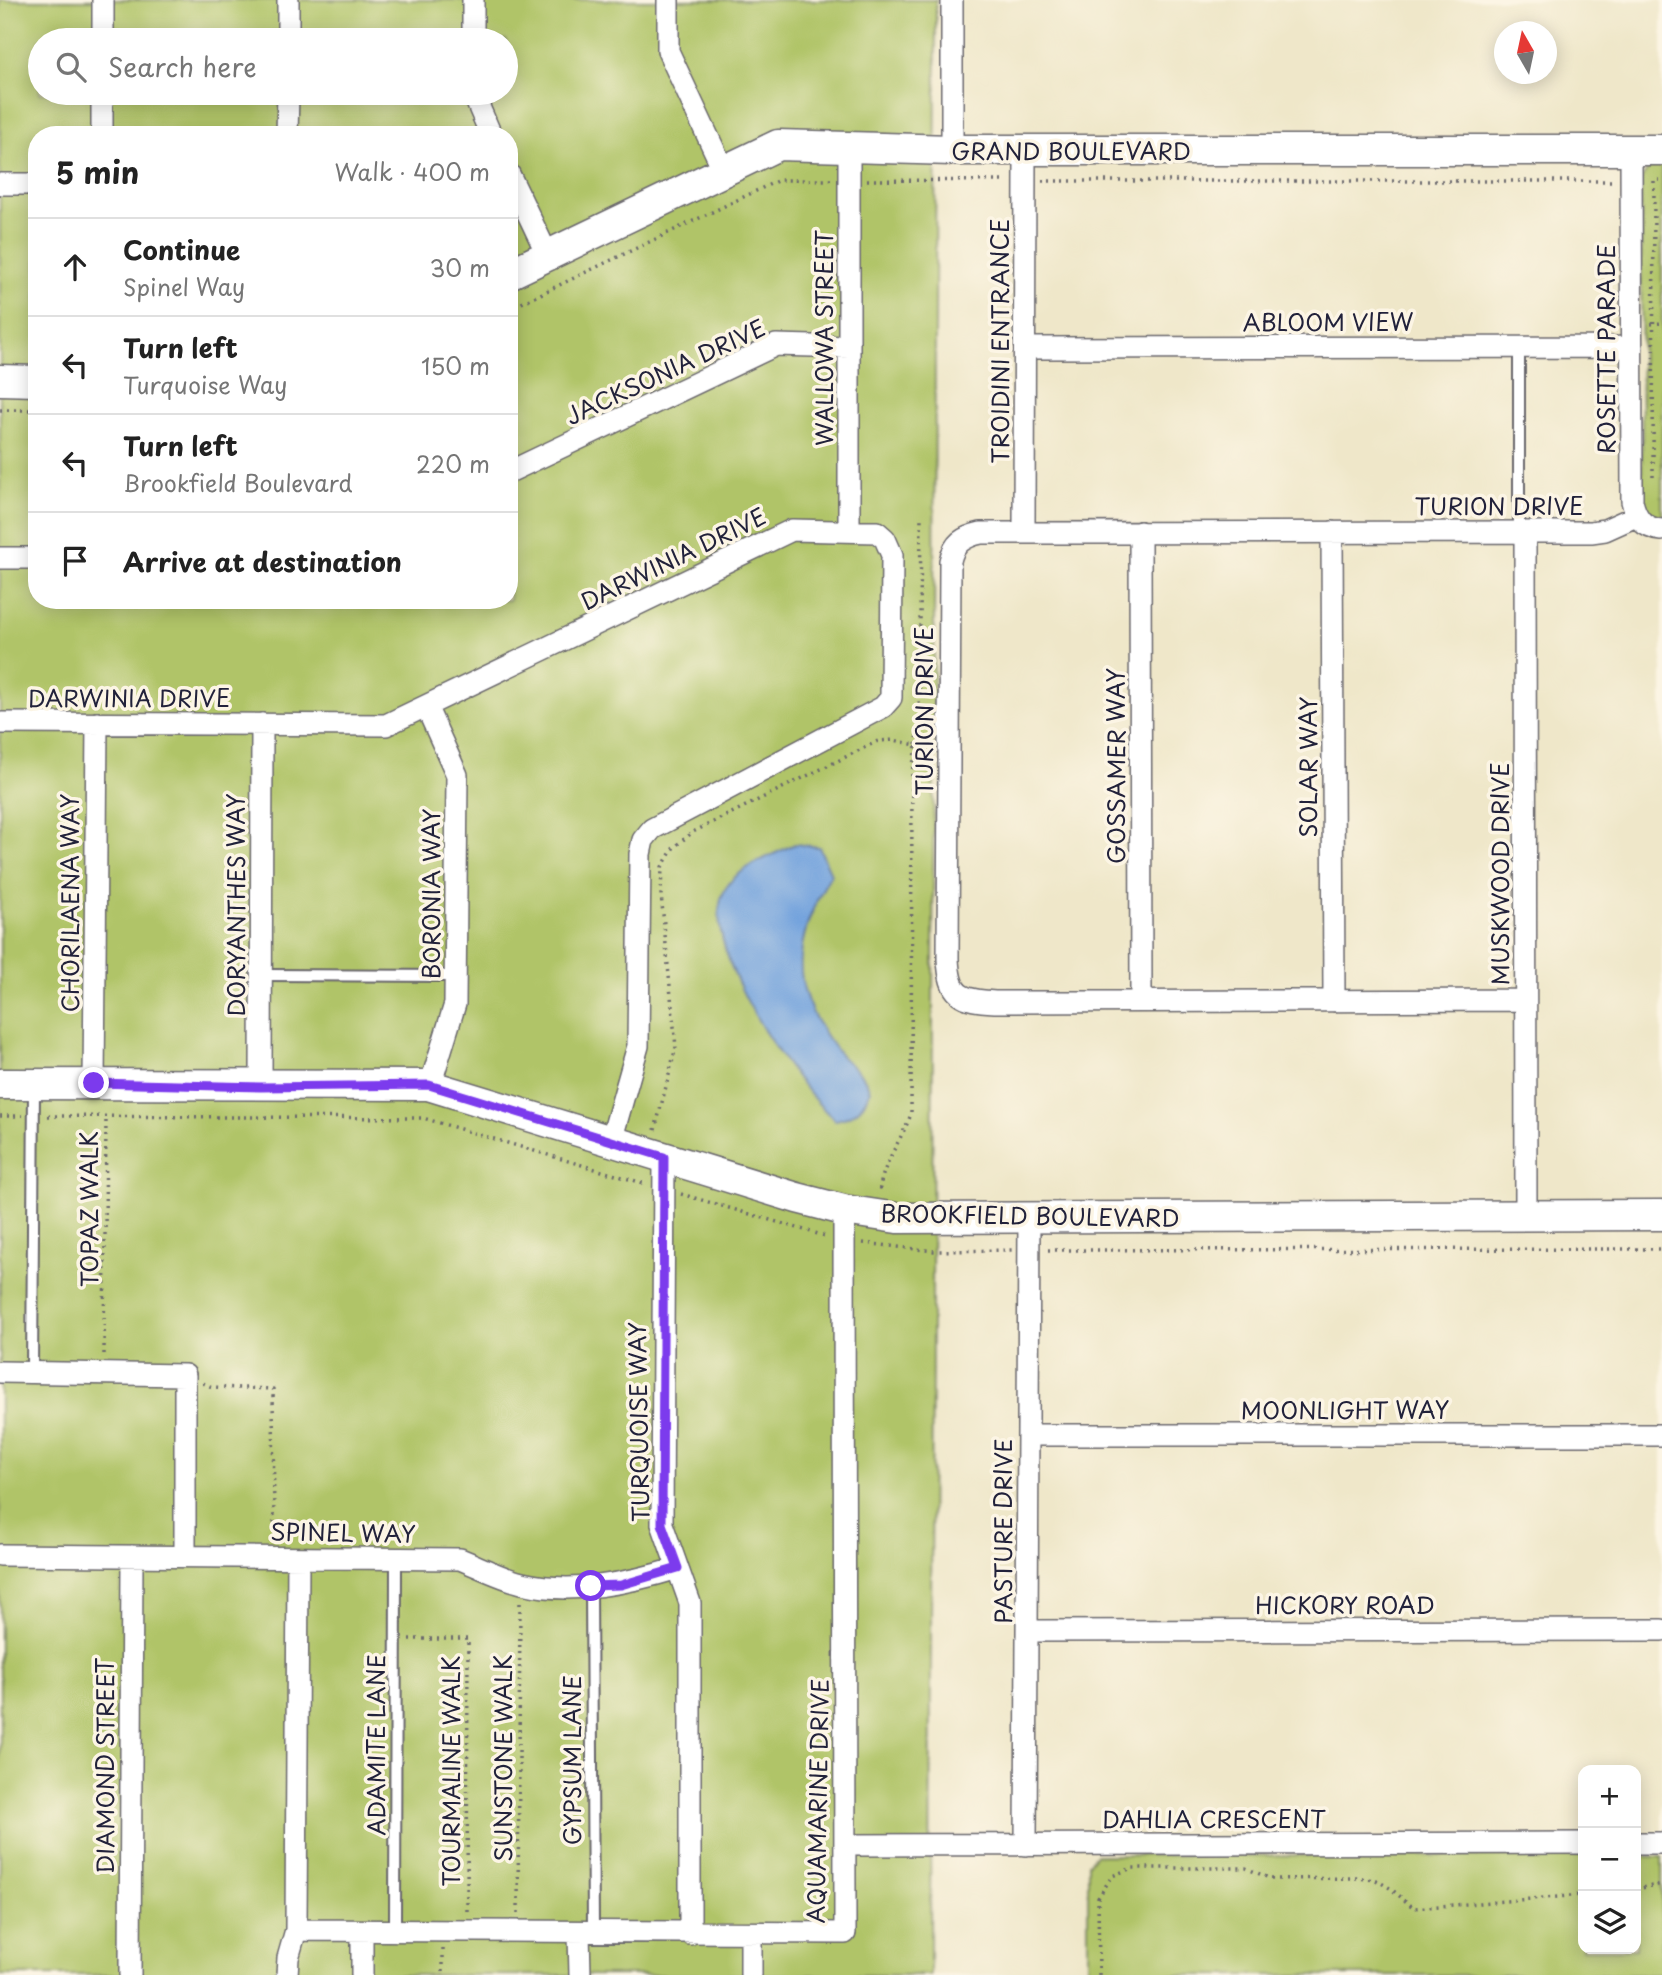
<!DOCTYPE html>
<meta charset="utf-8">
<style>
body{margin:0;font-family:"Playpen Sans",sans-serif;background:#f2f2f2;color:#222}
.controls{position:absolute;right:21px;bottom:21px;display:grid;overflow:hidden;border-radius:14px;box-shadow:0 4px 18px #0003}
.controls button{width:63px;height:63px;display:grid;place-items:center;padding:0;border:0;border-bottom:2px solid #e0e0e0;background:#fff;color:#222;font:35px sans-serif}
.compass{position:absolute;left:1494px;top:21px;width:63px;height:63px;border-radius:50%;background:#fff;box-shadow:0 4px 18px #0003;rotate:351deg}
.stop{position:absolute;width:21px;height:21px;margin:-16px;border:5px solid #7c3aed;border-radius:50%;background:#fff}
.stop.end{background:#7c3aed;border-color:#fff;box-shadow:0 2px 7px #0008}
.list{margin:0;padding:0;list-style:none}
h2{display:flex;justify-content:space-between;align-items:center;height:91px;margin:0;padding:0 28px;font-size:30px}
h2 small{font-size:23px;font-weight:400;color:#767676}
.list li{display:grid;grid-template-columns:46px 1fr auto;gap:21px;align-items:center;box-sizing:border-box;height:98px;padding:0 28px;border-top:2px solid #e0e0e0}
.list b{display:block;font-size:26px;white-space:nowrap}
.list p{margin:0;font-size:23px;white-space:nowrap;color:#767676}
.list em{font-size:23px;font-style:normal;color:#767676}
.icon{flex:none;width:38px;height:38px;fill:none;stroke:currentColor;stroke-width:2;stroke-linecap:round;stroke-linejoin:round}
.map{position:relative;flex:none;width:1662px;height:1975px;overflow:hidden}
.search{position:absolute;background:#fff;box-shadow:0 4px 18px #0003;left:28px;top:28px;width:490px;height:77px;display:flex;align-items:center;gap:18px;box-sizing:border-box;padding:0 24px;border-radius:38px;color:#767676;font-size:26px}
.panel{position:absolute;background:#fff;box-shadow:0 4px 18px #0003;left:28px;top:126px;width:490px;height:483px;border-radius:28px}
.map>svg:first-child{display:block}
.green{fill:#b0c468;stroke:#697352;stroke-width:2;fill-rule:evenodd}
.water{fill:#73a3dd;stroke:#4a628c;stroke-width:2}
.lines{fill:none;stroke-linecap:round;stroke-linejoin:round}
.lane-casing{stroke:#6a676d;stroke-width:14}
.street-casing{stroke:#6a676d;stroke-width:24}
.secondary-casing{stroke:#6a676d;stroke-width:33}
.path{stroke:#6a676d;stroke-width:3.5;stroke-dasharray:2 5;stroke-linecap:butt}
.lane{stroke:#fff;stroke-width:10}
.street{stroke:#fff;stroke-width:21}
.secondary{stroke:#fff;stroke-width:30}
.route{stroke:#7c3aed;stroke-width:9}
.labels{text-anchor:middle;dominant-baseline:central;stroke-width:7;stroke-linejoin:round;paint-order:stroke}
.street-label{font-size:23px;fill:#22223b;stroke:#fcf5e5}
</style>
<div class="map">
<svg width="1662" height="1975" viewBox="0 0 1662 1975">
<rect width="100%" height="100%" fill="#fcf5e5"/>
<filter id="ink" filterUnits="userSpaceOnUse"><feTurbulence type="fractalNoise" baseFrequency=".0143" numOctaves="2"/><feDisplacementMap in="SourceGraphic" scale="14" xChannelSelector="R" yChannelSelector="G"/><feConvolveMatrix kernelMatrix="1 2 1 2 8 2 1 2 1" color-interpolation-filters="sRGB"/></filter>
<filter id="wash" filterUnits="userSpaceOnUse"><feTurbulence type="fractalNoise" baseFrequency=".00686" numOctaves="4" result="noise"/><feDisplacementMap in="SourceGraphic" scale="28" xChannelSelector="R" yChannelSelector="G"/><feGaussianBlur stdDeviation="1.57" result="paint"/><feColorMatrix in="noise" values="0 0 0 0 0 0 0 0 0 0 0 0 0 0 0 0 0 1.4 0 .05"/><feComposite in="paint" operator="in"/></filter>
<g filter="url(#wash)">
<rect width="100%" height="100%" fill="#efe7c9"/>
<path class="green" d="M0,0H936L930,1975H0ZM40,40H506V93H40ZM37,135H509V600H37Z
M1662,164V521L1647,510L1642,499L1641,179L1649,168Z
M1096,1855L1583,1856V1949H1636V1856L1662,1857V1975H1088V1863Z"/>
<path class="water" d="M795,844L819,847L831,874C792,941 787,988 837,1051C849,1067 864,1071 870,1091C862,1109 855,1117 835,1120C793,1084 702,952 722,896C731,869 771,856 795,844Z"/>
</g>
<g filter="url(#ink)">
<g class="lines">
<g class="lane-casing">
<path id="lane" d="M1519,347V531
M261,975L455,976
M32,1372L34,1085
M591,1586L593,1933
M395,1932L396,1558"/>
</g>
<g class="street-casing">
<path id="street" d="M668,0V51L724,171
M103,40V0
M288,40V0
M473,40V0
M473,93L491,135
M102,135V93
M287,135L288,93
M849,147V529
M952,150V0
M1631,150L1632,501C1636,518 1643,528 1662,530
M509,174L548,256
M0,184H37
M1025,348L1632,347
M509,472L776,345L849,347
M1024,532L1025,149
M1140,532L1141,1001
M1332,532L1334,1001
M1525,532L1526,1217
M0,558H37
M426,706L457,775L455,1004L430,1086
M0,723L386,725L792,530L877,532L885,539L892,555L891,698L883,707L652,829L643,840L640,854L638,1046L611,1141
M1525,1000L995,1002C960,1000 950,996 948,959L950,561C954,543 963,537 981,533L1591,532L1605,530L1636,516
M94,1083L97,723
M261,1087L262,724
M664,1157L662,1524L690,1603V1934
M0,1372L185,1375V1556
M1029,1435H1662
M0,1555L460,1559C480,1567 501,1578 522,1583C573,1595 629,1583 678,1568
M1028,1631L1662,1630
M1636,1843H1662
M845,1845L1583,1843
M1026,1845L1029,1217
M296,1930L845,1933L844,1210
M579,1933L580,1975
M751,1934V1975
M130,1975L132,1556
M287,1975L288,1958L296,1930L298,1558
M362,1975V1931"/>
</g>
<g class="secondary-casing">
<path id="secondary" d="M509,274L778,145L952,150H1662
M0,380L37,381
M0,1084L428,1085L797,1198L844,1210L897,1218L1662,1215"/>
</g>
<path class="path" d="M867,180L1006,181
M1042,181H1612
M509,309L779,180H831
M1651,324L1662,323
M0,410H37
M1653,477L1654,180H1662
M916,745L919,724L921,516
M0,1116H22
M48,1116L423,1118L646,1184
M655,1130L676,1047L661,894L662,867L674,847L693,832L878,741L894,740L916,745L912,773L911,1114C901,1142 882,1163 879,1194
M681,1194L825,1236
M863,1243L934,1251L1012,1250
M1048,1250L1662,1249
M104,1354L106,1117
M203,1383L212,1387L273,1389L274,1538
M409,1639H468L467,1911
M1636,1889L1662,1884
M518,1913L520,1602
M443,1949V1975
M1099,1975L1098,1898L1112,1876L1132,1868H1246L1271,1879L1357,1878L1376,1880L1390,1888L1414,1908L1583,1895"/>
<use href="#lane" class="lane"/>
<use href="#street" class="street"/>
<use href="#secondary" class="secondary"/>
</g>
</g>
<g class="lines" filter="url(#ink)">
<path class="route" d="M94,1083L261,1087L429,1085L664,1157L662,1524L678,1568L621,1585L591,1586"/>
</g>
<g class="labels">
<g class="street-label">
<text x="1071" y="150">GRAND BOULEVARD</text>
<text x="1328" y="321">ABLOOM VIEW</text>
<text transform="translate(823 338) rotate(-90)">WALLOWA STREET</text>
<text transform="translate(999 341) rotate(-90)">TROIDINI ENTRANCE</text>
<text transform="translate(1605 349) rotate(-90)">ROSETTE PARADE</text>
<text transform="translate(665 371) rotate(-25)">JACKSONIA DRIVE</text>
<text x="1499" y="505">TURION DRIVE</text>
<text transform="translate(673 558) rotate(-26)">DARWINIA DRIVE</text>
<text x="129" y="697">DARWINIA DRIVE</text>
<text transform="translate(923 711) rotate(-90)">TURION DRIVE</text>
<text transform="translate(1115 766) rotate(-90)">GOSSAMER WAY</text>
<text transform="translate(1307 767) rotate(-90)">SOLAR WAY</text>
<text transform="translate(1499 874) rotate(-90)">MUSKWOOD DRIVE</text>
<text transform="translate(430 894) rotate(-90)">BORONIA WAY</text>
<text transform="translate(69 903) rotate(-90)">CHORILAENA WAY</text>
<text transform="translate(235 905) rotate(-90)">DORYANTHES WAY</text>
<text transform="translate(88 1209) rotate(-90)">TOPAZ WALK</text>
<text transform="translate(1030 1215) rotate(1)">BROOKFIELD BOULEVARD</text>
<text x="1345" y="1409">MOONLIGHT WAY</text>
<text transform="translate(638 1422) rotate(-91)">TURQUOISE WAY</text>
<text transform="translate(1002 1531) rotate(-90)">PASTURE DRIVE</text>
<text transform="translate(343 1532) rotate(1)">SPINEL WAY</text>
<text x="1345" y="1604">HICKORY ROAD</text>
<text transform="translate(375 1745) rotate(-90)">ADAMITE LANE</text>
<text transform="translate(502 1758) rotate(-90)">SUNSTONE WALK</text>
<text transform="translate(571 1760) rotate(-90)">GYPSUM LANE</text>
<text transform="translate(104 1766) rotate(-90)">DIAMOND STREET</text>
<text transform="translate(450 1771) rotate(-90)">TOURMALINE WALK</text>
<text transform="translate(817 1801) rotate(-89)">AQUAMARINE DRIVE</text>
<text x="1214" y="1818">DAHLIA CRESCENT</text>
</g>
</g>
</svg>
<div class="controls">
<button>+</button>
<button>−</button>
<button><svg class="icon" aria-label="layers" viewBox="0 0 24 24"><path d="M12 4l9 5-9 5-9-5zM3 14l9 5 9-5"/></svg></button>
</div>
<svg class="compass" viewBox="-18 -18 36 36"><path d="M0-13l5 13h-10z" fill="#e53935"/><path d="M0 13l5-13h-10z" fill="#767676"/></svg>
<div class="stop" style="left:591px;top:1586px"></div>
<div class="stop end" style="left:94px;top:1083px"></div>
<div class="search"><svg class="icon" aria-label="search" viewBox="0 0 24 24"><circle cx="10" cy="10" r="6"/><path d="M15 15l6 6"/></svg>Search here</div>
<section class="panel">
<h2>5 min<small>Walk · 400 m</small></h2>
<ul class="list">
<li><svg class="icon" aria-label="ahead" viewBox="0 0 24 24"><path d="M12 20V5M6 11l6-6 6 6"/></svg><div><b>Continue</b><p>Spinel Way</p></div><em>30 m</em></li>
<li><svg class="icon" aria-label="left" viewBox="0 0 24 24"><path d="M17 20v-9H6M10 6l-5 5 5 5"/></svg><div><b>Turn left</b><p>Turquoise Way</p></div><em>150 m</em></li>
<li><svg class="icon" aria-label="left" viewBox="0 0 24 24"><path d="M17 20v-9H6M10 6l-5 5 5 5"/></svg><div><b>Turn left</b><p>Brookfield Boulevard</p></div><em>220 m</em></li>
<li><svg class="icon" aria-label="arrive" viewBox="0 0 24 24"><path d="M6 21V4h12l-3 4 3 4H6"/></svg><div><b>Arrive at destination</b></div></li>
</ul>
</section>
</div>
